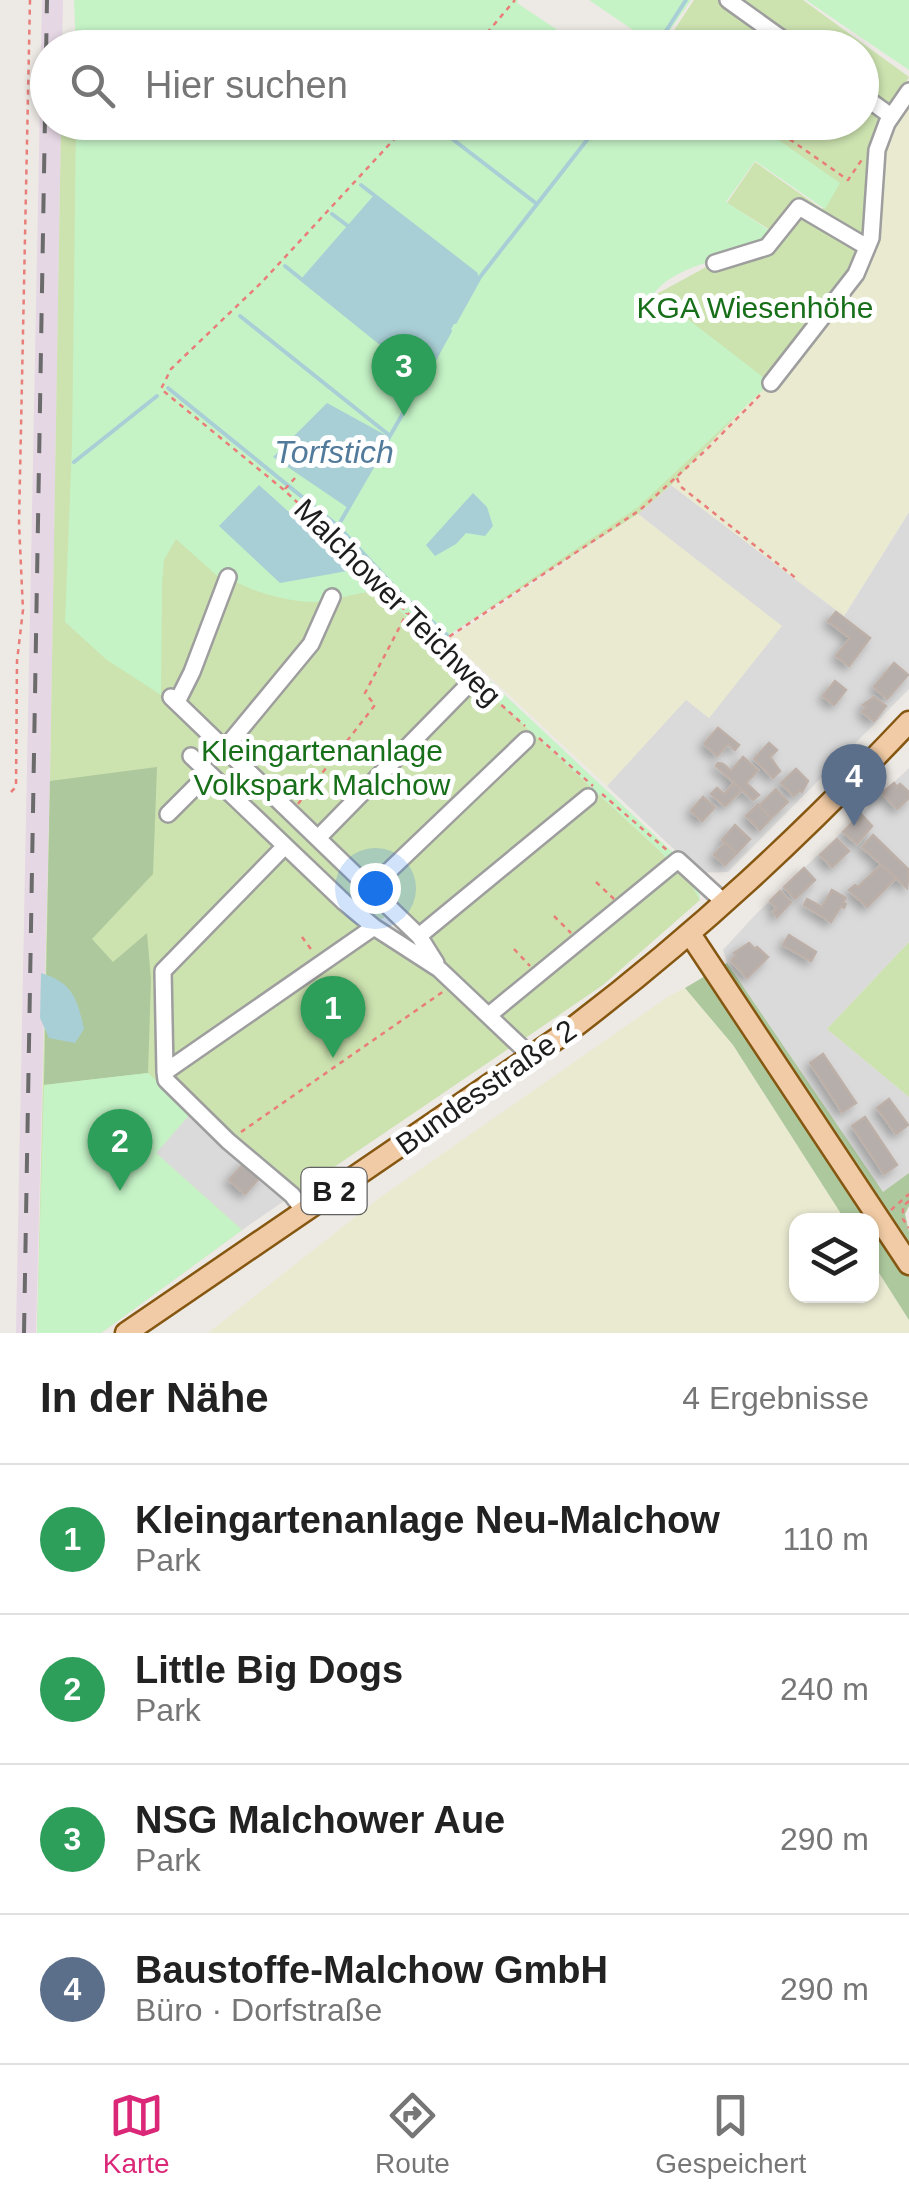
<!DOCTYPE html>
<html lang="de">
<meta charset="utf-8">
<style>
body{margin:0;font-family:Arial,sans-serif;background:#f2f2f2;color:#222}
.controls{position:absolute;right:30px;bottom:30px;display:grid;overflow:hidden;border-radius:20px;box-shadow:0 2px 8px #0004}
.controls button{width:90px;height:90px;display:grid;place-items:center;padding:0;border:0;border-bottom:2px solid #e0e0e0;background:#fff;color:#222;font:50px sans-serif}
.you{position:absolute;left:375px;top:888px;width:35px;height:35px;margin:-25px;border:8px solid #fff;border-radius:50%;background:#1a73e8;box-shadow:0 0 0 15px #1a73e833}
.badge{display:grid;place-items:center;width:65px;height:65px;border-radius:50%;background:#db2777;color:#fff;font-size:32px;font-weight:700}
.pin{position:absolute;translate:-50% -82px;filter:drop-shadow(0 2px 5px #0008)}
.pin::after{content:'';position:absolute;top:52px;width:35px;height:30px;background:inherit;clip-path:polygon(0 0,100% 0,50% 100%)}
.list{margin:0;padding:0;list-style:none}
h2{display:flex;justify-content:space-between;align-items:center;height:130px;margin:0;padding:0 40px;font-size:42px}
h2 small{font-size:32px;font-weight:400;color:#767676}
.list li{display:grid;grid-template-columns:65px 1fr auto;gap:30px;align-items:center;box-sizing:border-box;height:150px;padding:0 40px;border-top:2px solid #e0e0e0}
.list b{display:block;font-size:38px;white-space:nowrap}
.list p{margin:0;font-size:32px;white-space:nowrap;color:#767676}
.list em{font-size:32px;font-style:normal;color:#767676}
.icon{flex:none;width:55px;height:55px;fill:none;stroke:currentColor;stroke-width:2;stroke-linecap:round;stroke-linejoin:round}
.map{position:relative;flex:none;width:909px;height:1333px;overflow:hidden}
.search{position:absolute;background:#fff;box-shadow:0 2px 8px #0004;left:30px;right:30px;top:30px;height:110px;display:flex;align-items:center;gap:25px;box-sizing:border-box;padding:0 35px;border-radius:55px;color:#767676;font-size:38px}
.sheet{height:730px;background:#fff}
nav{display:flex;justify-content:space-around;align-items:center;box-sizing:border-box;height:140px;border-top:2px solid #e0e0e0;background:#fff;font-size:28px;color:#767676}
nav a{display:grid;justify-items:center;gap:5px}
nav .on{color:#db2777}
.map>svg:first-child{display:block}
.residential{fill:#dbdada}
.industrial{fill:#e5d7e4}
.farmland{fill:#eaead1}
.grass{fill:#cce2af}
.forest{fill:#adc89d}
.park{fill:#c5f3c6}
.water{fill:#a9cfd6}
.lines{fill:none;stroke-linecap:round;stroke-linejoin:round}
.stream{stroke:#a9cfd6;stroke-width:4}
.building{fill:#b6aeaa;stroke:#bdb0a8;stroke-width:2.5;filter:url(#shadow)}
.minor-casing{stroke:#9e9e9e;stroke-width:20}
.major-casing{stroke:#855711;stroke-width:25}
.path{stroke:#e97d79;stroke-width:2.5;stroke-dasharray:5 5;stroke-linecap:butt}
.minor{stroke:#fff;stroke-width:15}
.major{stroke:#f1cba5;stroke-width:20}
.rail{stroke:#6b6b6b;stroke-width:4;stroke-dasharray:20 20;stroke-linecap:butt}
.labels{text-anchor:middle;dominant-baseline:central;stroke-width:10;stroke-linejoin:round;paint-order:stroke}
.shield{fill:#fff;stroke:#616161;stroke-width:2.5}
.shield-label{font-size:28px;font-weight:bold;fill:#1d1d1d}
.park-label{font-size:30px;fill:#186f19;stroke:#fff}
.street-label{font-size:30px;fill:#1d1d1d;stroke:#fff}
.water-label{font-size:32px;font-style:italic;fill:#527a9a;stroke:#fff}
</style>
<div class="map">
<svg width="909" height="1333" viewBox="0 0 909 1333">
<defs>
<filter id="shadow"><feDropShadow dx="-4.5" dy="4.5" stdDeviation="5" flood-color="#0004"/></filter>
</defs>
<rect width="100%" height="100%" fill="#ede9e4"/>
<path class="residential" d="M671,485L844,616L909,512V689L728,872L699,873L607,786L686,699L709,718L781,626L638,514Z
M909,768V942L827,1029L909,1097V1173L883,1193L727,963L723,950L756,914Z
M191,1113L287,1199L242,1230L156,1153Z"/>
<path class="industrial" d="M42,0H63L62,47L48,48V122L61,123L50,781L36,1333H16Z"/>
<path class="farmland" d="M909,81V512L844,616L671,485L767,383L871,158L870,144L887,111Z
M638,514L782,626L709,718L686,700L607,786L449,639Z
M685,988L733,1045L845,1220H796V1296H872V1262L909,1320V1333H208L382,1196L669,996Z"/>
<path class="grass" d="M694,0H803L909,77L870,144L863,253L767,383L671,485L638,514L445,637L392,603L659,850L690,882L700,900L603,985L521,1041L385,917L369,927L435,970L517,1043L287,1199L190,1114L156,1153L242,1230L101,1333H37L50,781L61,123H397L653,296L772,231L727,203L755,162L822,209L839,183L752,123L862,122V48L663,47Z
M909,942V1097L827,1029Z"/>
<path class="forest" d="M157,767L153,874L92,939L113,962L147,933L151,980L148,1073L44,1085L50,781Z
M727,963L883,1192L909,1173V1206L905,1214L909,1232V1320L872,1262V1220H845L733,1045L685,988Z"/>
<path class="park" d="M74,0H518L517,3L583,47H76Z
M589,0H691L658,47Z
M806,0H909V70Z
M76,123H754L840,183L825,209L755,161L726,202L772,232C749,260 678,258 652,296L659,297L767,380L766,387L638,507L444,638L697,875L700,900L690,882L659,850L398,609L403,600L409,604L396,590C372,590 354,594 332,600C304,607 255,594 231,579L223,581L176,539L164,560L162,584L161,695L107,660L65,622L72,446Z
M148,1073L191,1113L156,1153L242,1230L101,1333H37L44,1085Z"/>
<path class="water" d="M374,195L480,277L424,378L301,279Z
M327,403L389,437L348,508L273,457Z
M259,485L353,570L280,583L219,526Z
M473,493L487,507L493,526L485,536L466,533L456,544L435,556L426,545Z
M41,973C73,983 77,998 84,1029L75,1043L49,1038L40,1018Z"/>
<g class="lines">
<path class="stream" d="M655,48L686,0
M451,138L537,204
M361,185L476,274
M332,214L348,226
M285,266L424,378
M240,316L389,435
M455,322L480,277L601,122
M433,362L450,331
M168,388L338,526L404,597L447,635
M74,462L157,396
M338,526L428,370"/>
</g>
<path class="building" d="M836,612L870,638L849,666L836,656L850,638L828,621Z
M894,663L908,675L887,699L874,687Z
M835,681L846,690L834,705L823,696Z
M874,697L886,706L874,721L862,712L866,707L863,705Z
M718,728L739,745L735,750L728,744L717,756L704,744Z
M769,743L777,750L770,757L780,771L773,778L754,759Z
M743,757L758,770L746,783L759,795L753,800L716,766L718,763L723,764L731,771Z
M796,769L808,781L802,792L800,790L794,796L781,783Z
M734,783L742,790L725,806L711,794L717,788L724,794Z
M894,783L897,787L900,784L909,792V798L897,809L882,793Z
M776,789L788,802L771,818L759,806Z
M703,797L715,807L702,821L691,811Z
M758,804L771,818L760,830L746,816Z
M861,814L872,826L857,844L843,832Z
M735,825L750,839L737,853L722,840Z
M873,835L909,870L907,888L862,847Z
M837,839L849,851L832,867L820,855Z
M725,843L737,853L725,865L714,855Z
M881,865L896,878L867,907L849,890L855,885L858,887Z
M804,868L815,880L795,899L784,887Z
M832,890L846,898L843,902L846,904L844,908L841,906L831,922L804,905L807,899L822,907Z
M780,891L791,902L777,917L773,912L777,909L770,901Z
M789,935L816,952L811,961L783,945Z
M749,943L755,949L757,947L768,957L747,978L731,961L736,955L734,953Z
M823,1054L856,1103L842,1112L810,1063Z
M889,1099L908,1125L896,1134L877,1108Z
M865,1117L897,1165L884,1174L852,1126Z
M246,1161L262,1175L245,1194L229,1180Z"/>
<g class="lines">
<g class="minor-casing">
<path id="minor" d="M728,0L795,48
M862,95L891,116
M715,263L767,247L799,207L867,247
M771,383L856,274L871,238L877,150L887,123L909,91
M171,697L419,936L436,963
M177,702L192,672L228,577
M225,748L311,644L332,597
M191,756L344,902L374,927L439,969L531,1056
M168,814L209,773
M318,838L467,686
M284,847L163,971L165,1072L166,1080L228,1141L292,1195L304,1211
M370,889L526,740
M419,936L588,797
M489,1015L678,860L725,903
M165,1072L374,927"/>
</g>
<g class="major-casing">
<path id="major" d="M690,934L909,1264
M126,1333L574,1027C697,933 802,835 909,722"/>
</g>
<path class="path" d="M474,48L515,0
M410,122L262,282L171,369L161,389L284,490L329,532L466,673
M765,122L848,180L863,158
M677,478L680,486L797,579
M285,489L295,478
M441,642L640,510L706,450L761,394
M479,685L525,726
M539,738L593,786
M11,792L16,787L17,661L23,610L19,523L30,0
M602,794L668,851
M298,804L375,705L365,693L407,613
M596,882L614,899
M554,916L571,933
M302,937L313,952
M514,949L530,966
M241,1132L444,991
M909,1201L903,1206V1219L909,1228
M891,1210L909,1194"/>
<use href="#minor" class="minor"/>
<use href="#major" class="major"/>
<path class="rail" d="M24,1333L47,0"/>
</g>
<g class="labels">
<rect class="shield" x="301.5" y="1168" width="65" height="46" rx="8"/>
<g class="shield-label">
<text x="334" y="1191">B 2</text>
</g>
<g class="park-label">
<text x="755" y="307">KGA Wiesenhöhe</text>
<text x="322" y="750">Kleingartenanlage<tspan x="322" dy="34">Volkspark Malchow</tspan></text>
</g>
<g class="street-label">
<text transform="translate(398 602) rotate(45)">Malchower Teichweg</text>
<text transform="translate(486 1087) rotate(-35)">Bundesstraße 2</text>
</g>
<g class="water-label">
<text x="334" y="452">Torfstich</text>
</g>
</g>
</svg>
<div class="controls">
<button><svg class="icon" aria-label="layers" viewBox="0 0 24 24"><path d="M12 4l9 5-9 5-9-5zM3 14l9 5 9-5"/></svg></button>
</div>
<div class="you"></div>
<div class="pin badge" style="left:333px;top:1058px;background:#2e9e5b">1</div>
<div class="pin badge" style="left:120px;top:1191px;background:#2e9e5b">2</div>
<div class="pin badge" style="left:404px;top:416px;background:#2e9e5b">3</div>
<div class="pin badge" style="left:854px;top:826px;background:#5c6f8a">4</div>
<div class="search"><svg class="icon" aria-label="search" viewBox="0 0 24 24"><circle cx="10" cy="10" r="6"/><path d="M15 15l6 6"/></svg>Hier suchen</div>
</div>
<section class="sheet">
<h2>In der Nähe<small>4 Ergebnisse</small></h2>
<ul class="list">
<li><span class="badge" style="background:#2e9e5b">1</span><div><b>Kleingartenanlage Neu-Malchow</b><p>Park</p></div><em>110 m</em></li>
<li><span class="badge" style="background:#2e9e5b">2</span><div><b>Little Big Dogs</b><p>Park</p></div><em>240 m</em></li>
<li><span class="badge" style="background:#2e9e5b">3</span><div><b>NSG Malchower Aue</b><p>Park</p></div><em>290 m</em></li>
<li><span class="badge" style="background:#5c6f8a">4</span><div><b>Baustoffe-Malchow GmbH</b><p>Büro · Dorfstraße</p></div><em>290 m</em></li>
</ul>
</section>
<nav>
<a class="on"><svg class="icon" aria-label="map" viewBox="0 0 24 24"><path d="M3 6l6-2 6 2 6-2v14l-6 2-6-2-6 2zM9 4v14M15 6v14"/></svg>Karte</a>
<a><svg class="icon" aria-label="directions" viewBox="0 0 24 24"><path d="M12 3l9 9-9 9-9-9zM9 14v-3h6M13 9l2 2-2 2"/></svg>Route</a>
<a><svg class="icon" aria-label="saved" viewBox="0 0 24 24"><path d="M7 4h10v16l-5-4-5 4z"/></svg>Gespeichert</a>
</nav>
